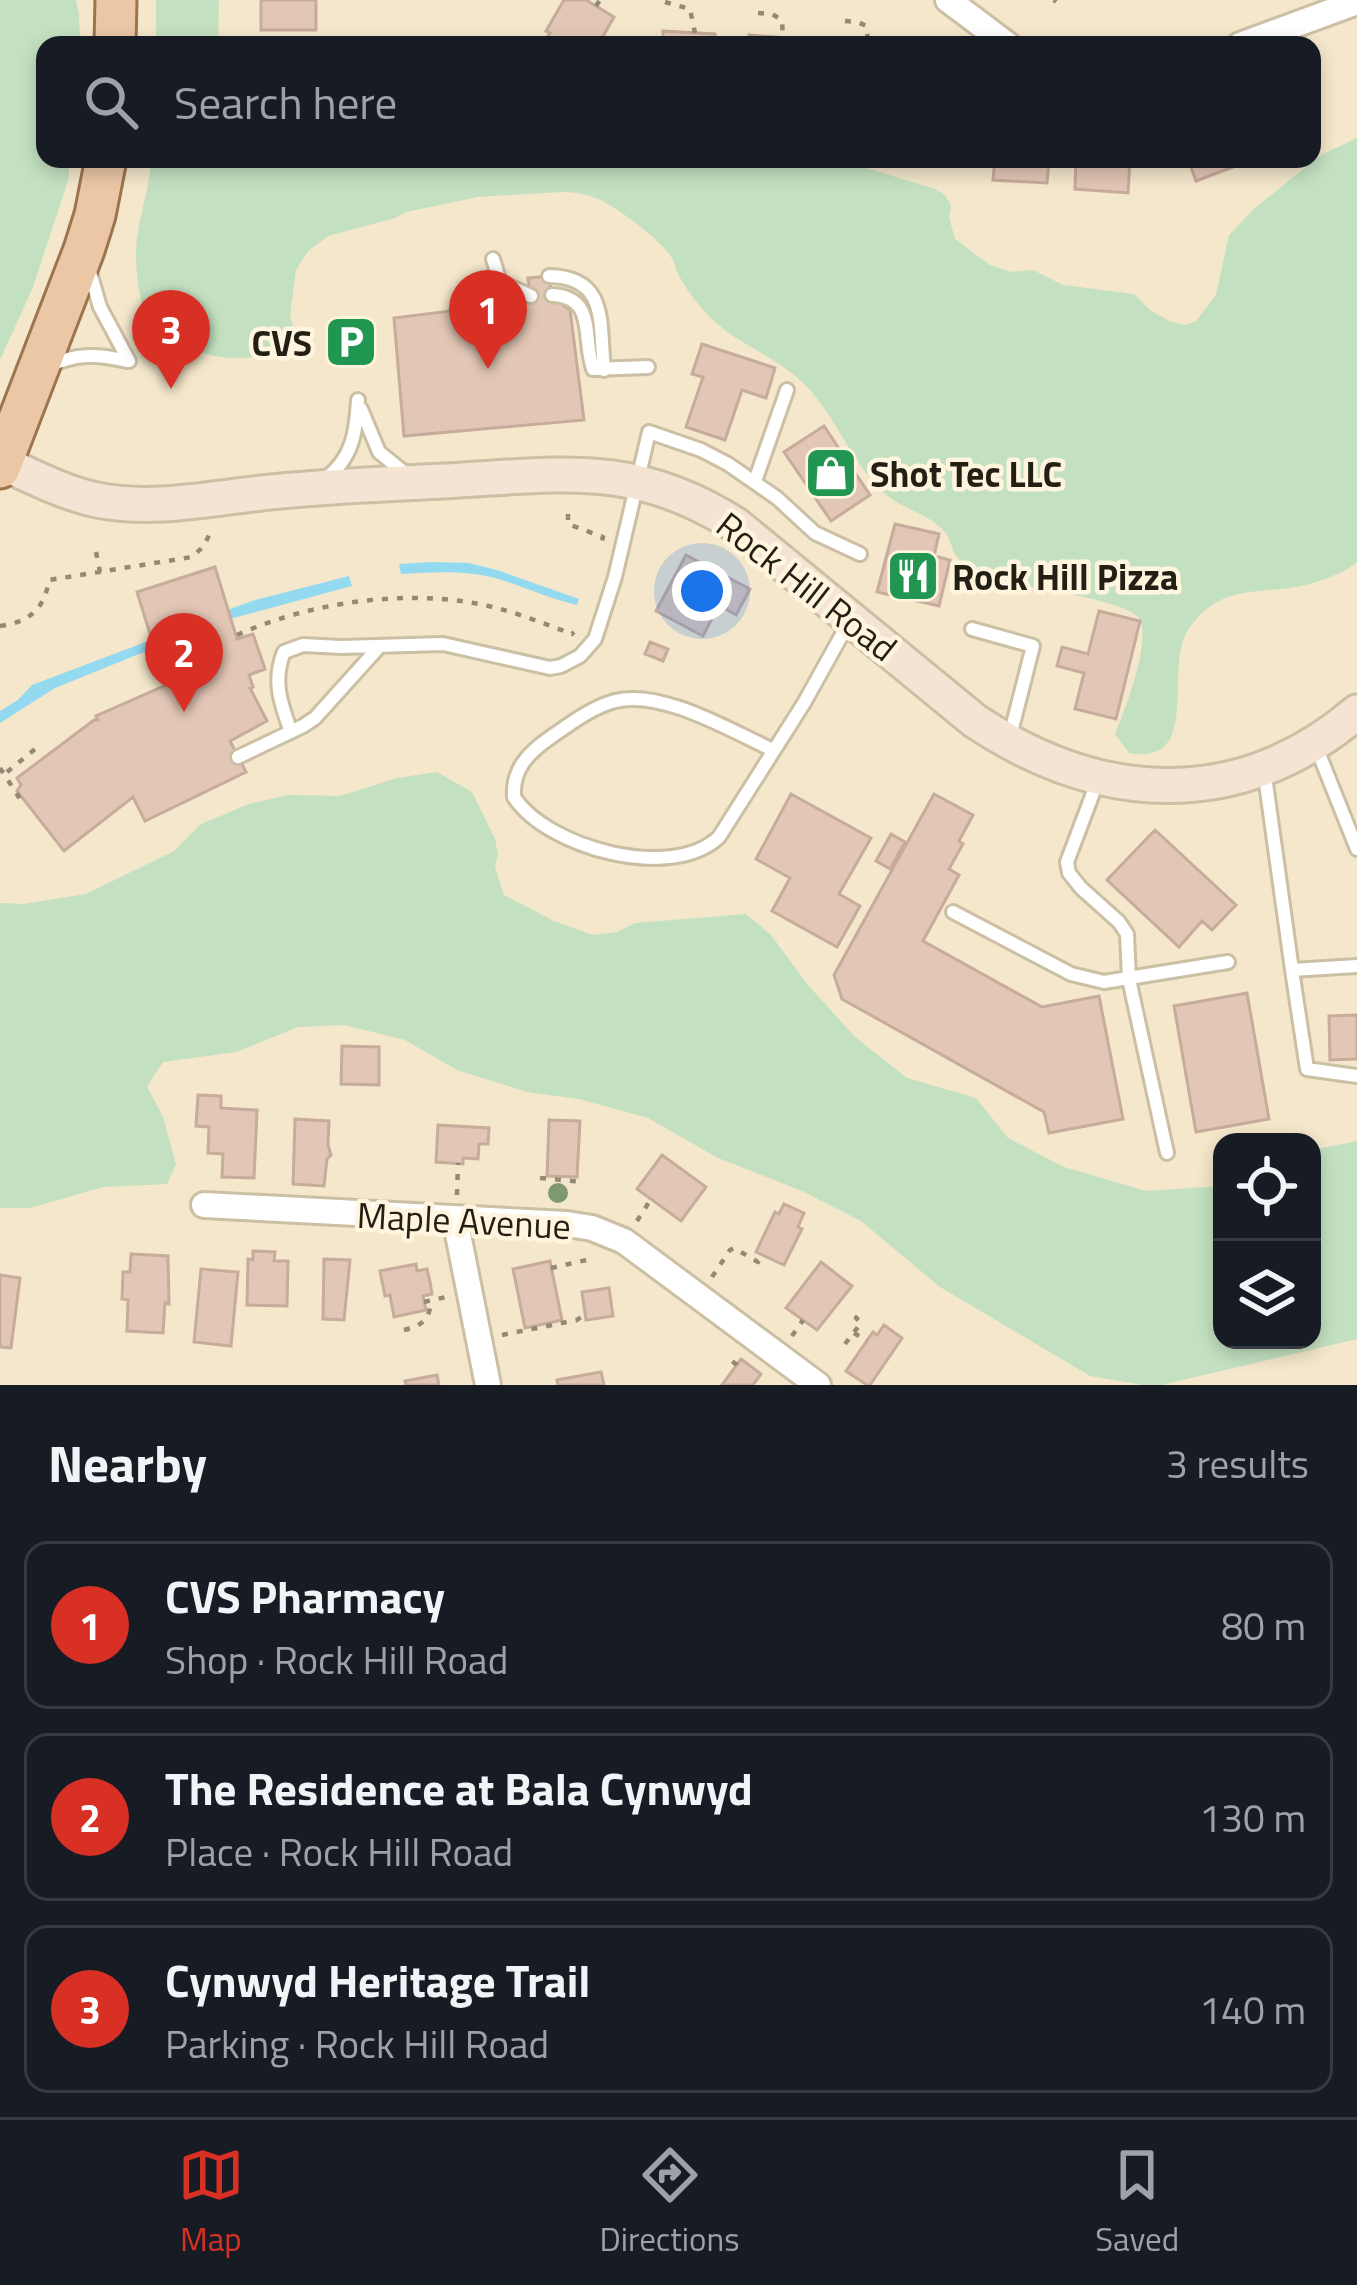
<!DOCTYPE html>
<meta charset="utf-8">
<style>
body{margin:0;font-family:"Titillium Web",sans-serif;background:#20242c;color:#f1f3f6}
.controls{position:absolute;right:36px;bottom:36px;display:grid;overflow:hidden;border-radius:24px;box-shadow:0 6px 18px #0003}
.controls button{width:108px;height:108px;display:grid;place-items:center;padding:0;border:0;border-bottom:3px solid #363941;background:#171b24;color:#f1f3f6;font:60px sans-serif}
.you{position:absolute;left:702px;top:591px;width:42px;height:42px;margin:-30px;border:9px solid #fff;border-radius:50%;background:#1a73e8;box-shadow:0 0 0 18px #1a73e833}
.badge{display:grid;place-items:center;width:78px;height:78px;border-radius:50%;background:#d93025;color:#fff;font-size:39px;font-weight:700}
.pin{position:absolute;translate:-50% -99px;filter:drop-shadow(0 3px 6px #0008)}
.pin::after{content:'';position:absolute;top:63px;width:42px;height:36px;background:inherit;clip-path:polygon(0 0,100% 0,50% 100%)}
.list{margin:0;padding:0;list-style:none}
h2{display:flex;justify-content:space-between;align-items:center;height:156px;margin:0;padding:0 48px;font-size:51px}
h2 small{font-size:39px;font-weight:400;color:#9ea1a6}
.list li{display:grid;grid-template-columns:78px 1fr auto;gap:36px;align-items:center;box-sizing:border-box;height:168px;margin:0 24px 24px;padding:0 24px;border:3px solid #363941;border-radius:24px}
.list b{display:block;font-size:45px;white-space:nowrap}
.list p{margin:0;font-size:39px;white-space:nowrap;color:#9ea1a6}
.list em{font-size:39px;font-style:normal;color:#9ea1a6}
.icon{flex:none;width:66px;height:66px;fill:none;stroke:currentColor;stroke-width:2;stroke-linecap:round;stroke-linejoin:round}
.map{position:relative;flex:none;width:1357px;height:1385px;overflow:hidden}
.search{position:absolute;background:#171b24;box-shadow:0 6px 18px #0003;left:36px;right:36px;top:36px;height:132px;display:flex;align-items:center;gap:30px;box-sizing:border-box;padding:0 42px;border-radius:24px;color:#9ea1a6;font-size:45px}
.sheet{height:732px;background:#171b24}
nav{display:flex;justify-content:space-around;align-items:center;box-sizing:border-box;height:168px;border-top:3px solid #363941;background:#171b24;font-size:33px;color:#9ea1a6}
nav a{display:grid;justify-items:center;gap:6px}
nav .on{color:#d93025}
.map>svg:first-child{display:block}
.green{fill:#c3e1c1}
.water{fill:#93d9f0}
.building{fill:#e3c7b6;stroke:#c7ab9b;stroke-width:3}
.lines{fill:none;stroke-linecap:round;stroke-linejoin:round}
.service-casing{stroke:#cbbfa4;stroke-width:18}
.minor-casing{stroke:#cbbfa4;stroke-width:30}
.secondary-casing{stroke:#cbbfa4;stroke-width:39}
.primary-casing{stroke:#9c744d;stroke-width:45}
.path{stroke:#938a76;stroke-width:4.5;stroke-dasharray:6 9;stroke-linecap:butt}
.service{stroke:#fff;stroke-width:12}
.minor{stroke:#fff;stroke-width:24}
.secondary{stroke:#f5e3d3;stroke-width:33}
.primary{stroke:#ebc7a6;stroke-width:39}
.tree{fill:#7f996e}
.labels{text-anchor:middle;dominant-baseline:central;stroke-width:9;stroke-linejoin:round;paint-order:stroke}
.poi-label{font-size:36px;font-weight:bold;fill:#241f15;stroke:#fff5de;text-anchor:start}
.street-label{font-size:36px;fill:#241f15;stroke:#fff5de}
</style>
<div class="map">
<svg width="1357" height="1385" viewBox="0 0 1357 1385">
<rect width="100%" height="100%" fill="#f4e7cb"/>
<path class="green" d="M0,0H76L79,15L80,45H45V159H70L68,181L33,287L0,360Z
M156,0H219L218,45H156Z
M1357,138V563C1339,575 1318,583 1296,587C1251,594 1218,586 1188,630C1163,669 1203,766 1129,753L1115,734C1124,712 1154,636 1138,617C1123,599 1019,586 992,580C980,574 962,566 955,554C950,545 951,537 943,530C926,512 900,509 882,491C849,459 834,411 800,380C773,355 735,343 710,317C697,304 685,288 677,272C675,266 674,261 670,255C658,238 617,207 598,199C587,194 574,192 562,192L478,197L406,212L395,218L328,236L308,251L296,270L290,315L296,338L293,349C244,364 200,363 161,328C154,322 147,316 143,307C138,291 136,269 136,251C137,220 150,190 151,159H837L935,189L944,194L951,205L949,217L955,239L990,265L1011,272L1033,270L1063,285L1134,294L1151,311L1172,322L1185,325L1196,321L1216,295L1229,235L1256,207L1321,155Z
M437,772L472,792L495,839L498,854L495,867L504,895L554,921L593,935L617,932L635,923L746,914L771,935L808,985L855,1037L907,1078L976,1098L1008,1138L1064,1167L1146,1191L1222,1186V1340H1312V1150L1357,1141V1339L1161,1385H1144L1090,1376L940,1287L861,1221L802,1191L718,1158L648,1118L579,1099L527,1092L457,1070L405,1040L344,1025L298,1027L236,1052L163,1062L147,1086L163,1117L176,1164L167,1184L103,1187L30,1208H0V903L23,904L86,894L174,851L201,824L249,804L288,795L340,796L397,778Z"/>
<path class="water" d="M431,562L469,563L497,570L579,599L577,605C549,599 523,586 495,578C465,570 432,572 401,574L399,564Z
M349,576L352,586L230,619L227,610L255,600Z
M151,640L154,648L55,688L0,723V711L18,700L32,685Z"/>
<path class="building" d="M261,0H316V30H261Z
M564,0H586L614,17L598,45L543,44L550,33L546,31Z
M663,31L715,34V45H663Z
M749,35L801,39V45H749Z
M995,159H1049L1047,183L993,180Z
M1076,159H1130L1128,193L1075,189Z
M1188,159H1245L1246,162L1196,181Z
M549,276L552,298L570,310L584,420L404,436L394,318L531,301L528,278Z
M702,344L775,368L766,398L742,390L725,440L686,427L703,377L692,374Z
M824,426L870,495L831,521L784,452Z
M895,524L939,534L934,556L950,560L939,606L877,592Z
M686,555L750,589L736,615L719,605L703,636L656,611Z
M215,567L237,639L253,634L265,669L249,675L253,687L250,688L267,721L230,741L246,772L145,821L133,797L64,851L17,791L21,785L17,778L94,720H98L96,716L166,685L137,592Z
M1099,611L1140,621L1116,719L1075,709L1084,673L1057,666L1062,647L1088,654Z
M650,642L668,649L663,661L645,654Z
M791,794L871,838L839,894L860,906L837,947L772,911L790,878L756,859Z
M934,794L973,815L959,841L963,844L949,869L959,875L923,941L1042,1007L1099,996L1123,1119L1049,1133L1044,1112L842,999L834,975Z
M1155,830L1236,905L1212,930L1202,921L1179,947L1107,880Z
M891,834L905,842L890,869L876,861Z
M1247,993L1269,1119L1196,1132L1174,1006Z
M1357,1015V1059L1330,1060L1329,1016Z
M342,1046L379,1047V1085L341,1084Z
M198,1095L221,1096V1108L257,1110L254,1178L222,1177L223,1154L208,1153L209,1127L196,1126Z
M295,1119L329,1121L328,1145L331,1155L327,1159L324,1186L293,1184Z
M549,1120L580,1121L577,1177L547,1176Z
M438,1125L489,1128L488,1144H479L478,1159L463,1158V1164L436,1162Z
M662,1155L706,1187L681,1221L637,1189Z
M784,1204L804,1213L798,1227L802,1229L784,1265L756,1252L775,1212L779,1214Z
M253,1251L275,1252L274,1261H288L287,1306L247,1305L248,1259L253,1260Z
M131,1254L168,1256L169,1304L165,1303L163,1333L127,1331L128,1300L122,1299L123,1272H130Z
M324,1259L350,1260L344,1320L323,1319Z
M550,1261L562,1320L525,1328L513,1269Z
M821,1262L852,1286L817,1330L786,1308Z
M416,1264L417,1271L427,1269L430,1282L432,1294L423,1296L426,1310L394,1317L390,1295L385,1296L380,1271Z
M201,1269L238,1272L231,1346L194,1342Z
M0,1275L20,1278L11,1348L0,1347Z
M609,1288L613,1316L586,1320L582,1292Z
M884,1325L902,1338L870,1385H867L846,1371L873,1332L877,1335Z
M741,1359L761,1374L753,1385H722Z
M601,1372L604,1385H558L557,1380Z
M437,1375L439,1385H406L405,1381Z"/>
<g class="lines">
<g class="service-casing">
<path id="service" d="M493,259L500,282L531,296
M89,269L100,307L129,361
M549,276C609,277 599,324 604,370
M552,295C597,297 582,338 593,369L648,367
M49,366C76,353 99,354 127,361
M361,409L379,452L406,474
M326,478C353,458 356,431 358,400
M755,481L787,390
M972,629L1033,646L1010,736
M291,732C281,704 272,681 284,652L303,645L341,647L443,644L550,668L561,666L580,656L595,639L615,577L649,432L701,450L728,464L777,498L815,533L860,554
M1315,744L1357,849
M773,750C731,731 662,689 615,701C592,707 570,724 551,737C529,752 512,769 514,797C547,848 672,882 719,837L804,703L849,622
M238,757L303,726L315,718L379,647
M1264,769L1292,970
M1098,780L1067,862L1069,873L1081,888L1119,922L1127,934L1129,979L1167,1153
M953,912L1071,974L1104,982L1228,962
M1357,966L1292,970L1307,1069L1357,1076"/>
</g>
<g class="minor-casing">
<path id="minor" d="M948,0L1008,45
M1240,45L1357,2
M204,1205L567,1224L592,1228L624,1241L818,1385
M455,1219L488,1385"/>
</g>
<g class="secondary-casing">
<path id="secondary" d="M3,463C33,477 64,493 97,500C150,511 207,499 261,493C322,486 383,484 444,481C558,475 633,459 736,525L975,721C1100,804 1238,813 1357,712"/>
</g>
<g class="primary-casing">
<path id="primary" d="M115,45L116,0
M0,468L84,250L95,215L106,159"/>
</g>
<path class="path" d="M1054,0L1056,2
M665,2L690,9L695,33
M596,6L600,0
M758,13L772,14L782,20L783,38
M845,21L858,22L866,26L869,45
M568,514V524L603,537L602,541
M96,552L100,572
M0,626C29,622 44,610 49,580L192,557L204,546L209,535
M237,635C309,603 397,590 474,603C508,609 540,622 572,634L574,632
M0,768L24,805
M7,772L35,749
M540,1178L584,1182
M457,1195L458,1163
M637,1221L651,1199
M551,1268L591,1259
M712,1277L730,1250L734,1248L758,1262L762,1254
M424,1302L446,1297
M404,1330C422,1326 430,1319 431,1300
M854,1333L867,1341
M502,1335L577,1320L585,1314
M792,1336L803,1320
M845,1344L861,1323L856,1318L862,1311
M737,1365L732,1361L738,1355"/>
<use href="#service" class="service"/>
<use href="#minor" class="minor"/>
<use href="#secondary" class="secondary"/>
<use href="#primary" class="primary"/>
</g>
<circle class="tree" cx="558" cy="1193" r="10"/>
<defs>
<g id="parking-square" transform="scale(2.7)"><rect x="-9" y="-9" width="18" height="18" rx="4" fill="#219651" stroke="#fff5de"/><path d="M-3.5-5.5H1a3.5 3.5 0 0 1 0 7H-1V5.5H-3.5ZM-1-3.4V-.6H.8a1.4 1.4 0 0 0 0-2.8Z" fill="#fff"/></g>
<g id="shop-square" transform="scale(2.7)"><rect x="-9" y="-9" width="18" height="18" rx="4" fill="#219651" stroke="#fff5de"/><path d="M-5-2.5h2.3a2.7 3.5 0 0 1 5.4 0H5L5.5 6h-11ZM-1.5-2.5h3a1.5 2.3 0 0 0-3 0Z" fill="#fff"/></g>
<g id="restaurant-square" transform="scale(2.7)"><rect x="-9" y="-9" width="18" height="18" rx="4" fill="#219651" stroke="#fff5de"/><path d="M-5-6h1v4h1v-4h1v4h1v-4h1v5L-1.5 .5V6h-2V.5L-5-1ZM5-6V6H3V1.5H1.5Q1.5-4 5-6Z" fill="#fff"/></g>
</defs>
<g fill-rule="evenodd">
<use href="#parking-square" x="351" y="342"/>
<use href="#shop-square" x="831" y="473"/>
<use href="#restaurant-square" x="913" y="576"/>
</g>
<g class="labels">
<g class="poi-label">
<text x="312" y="342" text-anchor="end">CVS</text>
<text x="870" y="473">Shot Tec LLC</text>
<text x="952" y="576">Rock Hill Pizza</text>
</g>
<g class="street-label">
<text transform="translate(807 586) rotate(38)">Rock Hill Road</text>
<text transform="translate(464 1220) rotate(3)">Maple Avenue</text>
</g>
</g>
</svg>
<div class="controls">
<button><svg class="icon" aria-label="locate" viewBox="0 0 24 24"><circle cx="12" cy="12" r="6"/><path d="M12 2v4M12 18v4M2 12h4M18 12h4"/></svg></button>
<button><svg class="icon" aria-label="layers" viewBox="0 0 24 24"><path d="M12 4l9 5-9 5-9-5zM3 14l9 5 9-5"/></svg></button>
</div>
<div class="you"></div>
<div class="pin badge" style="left:488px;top:369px">1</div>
<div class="pin badge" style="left:184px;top:712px">2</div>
<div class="pin badge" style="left:171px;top:389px">3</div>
<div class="search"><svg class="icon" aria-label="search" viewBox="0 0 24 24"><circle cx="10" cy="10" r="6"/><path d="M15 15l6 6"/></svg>Search here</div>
</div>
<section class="sheet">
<h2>Nearby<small>3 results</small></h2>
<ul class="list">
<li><span class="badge">1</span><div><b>CVS Pharmacy</b><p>Shop · Rock Hill Road</p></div><em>80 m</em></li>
<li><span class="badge">2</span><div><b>The Residence at Bala Cynwyd</b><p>Place · Rock Hill Road</p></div><em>130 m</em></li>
<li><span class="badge">3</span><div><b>Cynwyd Heritage Trail</b><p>Parking · Rock Hill Road</p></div><em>140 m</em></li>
</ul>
</section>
<nav>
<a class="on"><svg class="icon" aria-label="map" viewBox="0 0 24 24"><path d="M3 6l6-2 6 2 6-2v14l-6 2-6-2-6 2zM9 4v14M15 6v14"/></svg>Map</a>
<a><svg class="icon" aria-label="directions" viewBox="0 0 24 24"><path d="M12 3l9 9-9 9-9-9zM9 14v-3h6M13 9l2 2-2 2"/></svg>Directions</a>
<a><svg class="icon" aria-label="saved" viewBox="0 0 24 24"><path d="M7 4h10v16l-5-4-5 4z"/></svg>Saved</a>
</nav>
